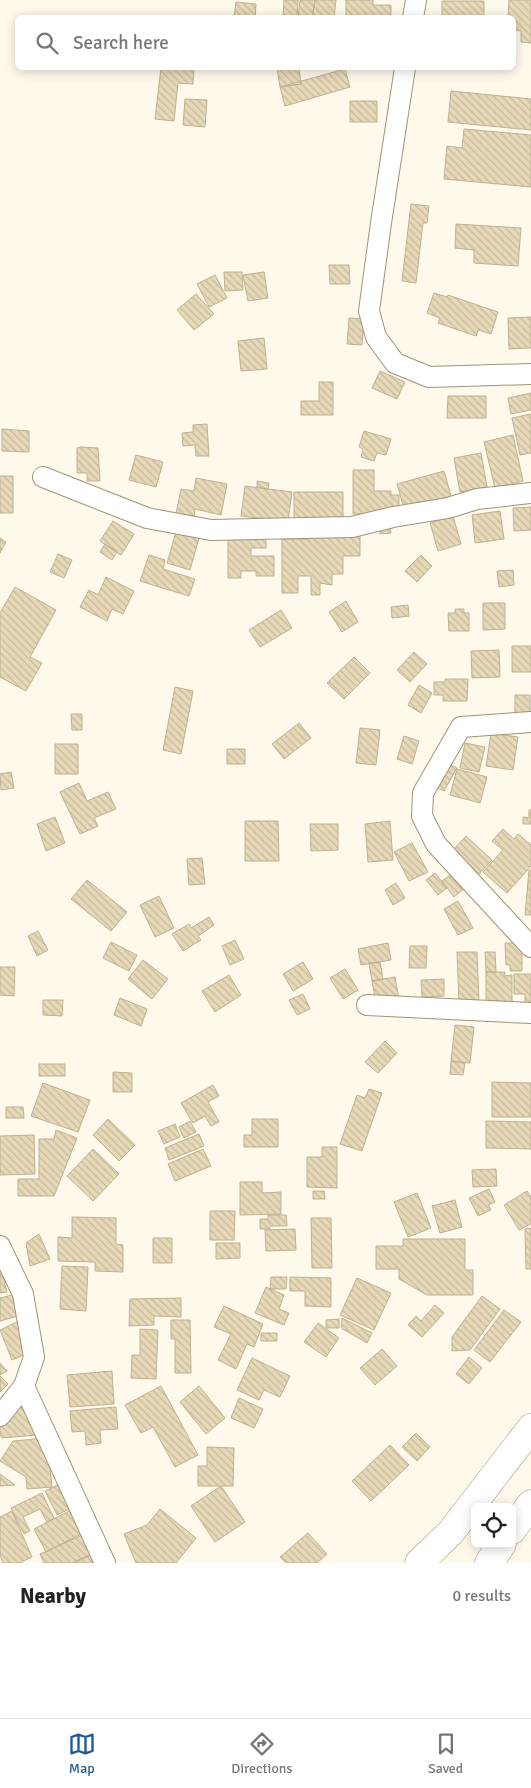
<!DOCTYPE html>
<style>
body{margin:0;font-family:Signika,sans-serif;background:#f6f6f6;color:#222}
.controls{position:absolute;right:15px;bottom:15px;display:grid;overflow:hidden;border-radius:8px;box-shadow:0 2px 12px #0003}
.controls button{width:45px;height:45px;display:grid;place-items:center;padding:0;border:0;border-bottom:1px solid #e0e0e0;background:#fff;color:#222;font:25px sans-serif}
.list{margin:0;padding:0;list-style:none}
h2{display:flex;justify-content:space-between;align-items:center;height:65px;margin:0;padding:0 20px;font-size:21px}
h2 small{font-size:16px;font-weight:400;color:#767676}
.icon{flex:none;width:28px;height:28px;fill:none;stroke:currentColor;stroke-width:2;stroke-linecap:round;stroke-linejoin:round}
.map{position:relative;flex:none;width:531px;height:1563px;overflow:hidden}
.search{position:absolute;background:#fff;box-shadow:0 2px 12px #0003;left:15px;right:15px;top:15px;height:55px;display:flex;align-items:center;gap:12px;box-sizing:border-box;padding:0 18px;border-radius:8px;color:#767676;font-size:19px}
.sheet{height:155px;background:#fff}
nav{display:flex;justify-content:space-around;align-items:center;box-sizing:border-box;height:70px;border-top:1px solid #e0e0e0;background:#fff;font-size:14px;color:#767676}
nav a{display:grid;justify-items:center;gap:2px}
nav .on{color:#1d5990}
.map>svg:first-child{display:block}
.building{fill:url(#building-back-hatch);stroke:#beb190}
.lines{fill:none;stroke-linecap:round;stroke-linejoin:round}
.minor-casing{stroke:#a19474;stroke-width:22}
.trunk-casing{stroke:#a19474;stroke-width:29}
.minor{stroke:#fff;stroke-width:20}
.trunk{stroke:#fff;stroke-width:28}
</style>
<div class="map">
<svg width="531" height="1563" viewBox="0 0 531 1563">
<defs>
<pattern id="building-back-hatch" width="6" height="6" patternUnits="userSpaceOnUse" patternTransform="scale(1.25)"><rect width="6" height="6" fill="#e7d9b8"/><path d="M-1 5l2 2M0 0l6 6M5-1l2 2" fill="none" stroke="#c6b99d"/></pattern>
</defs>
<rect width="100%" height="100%" fill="#fef9eb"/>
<path class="building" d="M284,0H298L297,18H283Z
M300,0H315L312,18H298Z
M315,0H336L334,18H312Z
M346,0H373V5H391V18H346Z
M509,0H531V43L521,42V31L514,30V18H508Z
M442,1H484V18H442Z
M236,2L256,4L255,18H234Z
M161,68H194L193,84L178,83L174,121L155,119Z
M277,68H299L301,84L280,87Z
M345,69L350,87L285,106L280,87Z
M451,91L531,99V130L448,122Z
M185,99L207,100L205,127L183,125Z
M350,101H377V122H350Z
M464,129L531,135V187L444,179L447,146L462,148Z
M411,204L429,206L427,223H423L416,283L402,281Z
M456,224L521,228L518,266L474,263V250L455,248Z
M329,265H349L350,284H330Z
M224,272H242L243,290L225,291Z
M264,272L268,298L248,301L243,275Z
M215,275L227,298L209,307L197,284Z
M434,293L447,297L448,295L498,312L491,334L478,330L476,336L438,323L440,318L427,313Z
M196,294L214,314L194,330L177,310Z
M531,317V348L509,349L508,318Z
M349,318L364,319L362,345L347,344Z
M264,338L267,369L241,371L238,341Z
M380,371L405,382L397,399L372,388Z
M319,382H333V415H301V401H319Z
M531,393V410L511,414L508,398Z
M448,396H486V418H447Z
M531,414V453L520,455L512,418Z
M207,424L209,456H196L195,445L183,446L182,433L193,432V425Z
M2,429L29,431V452L2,451Z
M364,431L391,439L386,455L377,453L374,461L361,457L363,449L359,447Z
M513,435L523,481L495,488L484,442Z
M81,447L98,448L100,481H87V473H77V448Z
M481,453L487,487L460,492L454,458Z
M136,455L163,462L156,487L129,480Z
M353,470H374V491H391V495H399V511L378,514H353Z
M444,471L451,496L404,509L397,484Z
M0,476H13V513H0Z
M196,478L227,484L221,515L195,509L194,517L176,514L181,489L194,491Z
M257,481L269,483L268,489L257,487Z
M245,486L292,492L288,522L241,516Z
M294,492H343V519H294Z
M531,507V530L514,531L513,508Z
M500,511L504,539L475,543L472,515Z
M453,516L461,544L438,551L430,523Z
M113,521L134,534L121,555L100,541Z
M389,521L391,533L380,534L378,522Z
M360,531V556H343V574H332V585L320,583V595H311V576H298V593H282V539H309V534Z
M176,532L199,538L190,570L167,563Z
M228,537H266V548H251V556H274V576H256V571H241V578H228Z
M0,538L6,542L0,553Z
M105,544L117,552L112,560L100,552Z
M58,554L72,560L64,578L50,572Z
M149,555L165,560L163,569L195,579L189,596L140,581Z
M421,555L432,566L417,582L405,571Z
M513,570L514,585L499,587L497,571Z
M106,577L134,591L123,614L112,609L107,621L80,607L89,590L98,595Z
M15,587L56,610L30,657L42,663L26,691L0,677V613Z
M346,601L358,622L342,632L329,612Z
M483,603H505V629L483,630Z
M408,605L409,616L392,618L391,607Z
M455,609H464V613H469V631H449L448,613H455Z
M281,610L292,628L260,647L249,630Z
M512,646H531V672H512Z
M499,650L500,677L472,678L471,651Z
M414,652L427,664L410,682L397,670Z
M354,657L370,673L344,699L327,683Z
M445,679H468L467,701H443V695H434V682H445Z
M419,685L432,693L421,713L408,705Z
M175,687L193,691L181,754L163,750Z
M515,695H530V715H515Z
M71,714H82V730H72Z
M299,723L311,738L284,759L272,744Z
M360,728L380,730L376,765L356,763Z
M491,733L518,737L513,770L486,766Z
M404,736L419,741L412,764L397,759Z
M465,743L485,747L479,772L460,768Z
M55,744H78V774H55Z
M227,749H245V764H227Z
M450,764L457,768L444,791L438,788Z
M457,769L487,777L480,803L450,795Z
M11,772L14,788L1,790L0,774Z
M79,783L87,801L108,792L116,809L94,818L98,826L80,834L60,792Z
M529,810H531V824H523V817L529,818Z
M55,817L65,843L46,851L37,824Z
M245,821H278L279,861H245Z
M390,821L393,860L368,862L365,824Z
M310,824H338V850L311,851Z
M503,829L514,839L518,834L531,845V866L507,893L483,872L503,850L492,841Z
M466,836L492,860L479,874L453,850Z
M412,843L428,872L409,881L394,852Z
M202,858L205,884L189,885L187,859Z
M529,870H531V915H525Z
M454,872L466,887L454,897L442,881Z
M435,873L447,888L438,895L426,880Z
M87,880L127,912L111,931L71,899Z
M396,883L405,898L393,905L385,890Z
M159,896L174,928L155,937L140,905Z
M458,901L473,928L458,935L444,909Z
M209,917L214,925L198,936L201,940L183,951L172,934L189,924L191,928Z
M38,931L48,950L37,956L28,936Z
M235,940L244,959L230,965L222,946Z
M111,942L137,955L129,971L103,958Z
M388,943L391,960L361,965L358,949Z
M505,943H522V971H510V965H506Z
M410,946H427L426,968H409Z
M457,952H477L479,1002L459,1003Z
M485,952H495L496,972H486Z
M143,960L168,979L152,999L128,979Z
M303,962L313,979L293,991L283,974Z
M380,962L383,979L372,981L369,963Z
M0,967H15L14,996L0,995Z
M345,969L358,990L343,999L330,978Z
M486,972H505V976L512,975V1005H501V1001H486Z
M514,974H531V1008L525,1009V994H514Z
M229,975L241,995L215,1012L202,991Z
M395,977L399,999L376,1003L372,981Z
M444,979V996L422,997L421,980Z
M303,994L310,1009L297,1015L289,1000Z
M120,998L147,1009L141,1026L114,1015Z
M43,1000H63L62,1016L43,1015Z
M455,1025L474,1027L470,1063L451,1061Z
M385,1041L397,1053L378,1073L365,1062Z
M451,1061L465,1063L463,1075L450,1074Z
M39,1064H65V1076H39Z
M113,1072L132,1073V1092H113Z
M492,1082L531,1083V1117H492Z
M43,1083L90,1100L78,1132L31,1116Z
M213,1085L219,1096L208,1102L219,1122L211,1126L205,1116L193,1123L181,1103Z
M369,1089L382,1093L362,1151L340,1144L357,1095L365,1098Z
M6,1107H23L24,1118H6Z
M108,1119L135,1145L119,1161L93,1135Z
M252,1119H278V1147H244V1135H252Z
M190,1121L196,1132L184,1138L179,1127Z
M486,1121L531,1122V1149L486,1148Z
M175,1124L180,1137L164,1144L158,1131Z
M56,1130L77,1138L54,1196H18V1179H39V1139H54Z
M199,1134L204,1146L169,1160L165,1148Z
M34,1135L35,1174L0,1175V1136Z
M322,1147H337V1188L307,1187V1157H322Z
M93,1149L119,1174L93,1201L67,1176Z
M203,1149L211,1166L175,1181L168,1164Z
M496,1169L497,1186L473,1187L472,1170Z
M240,1182H262V1193L281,1192V1214L240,1215Z
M489,1189L495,1202L488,1205L491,1210L478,1216L469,1198Z
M313,1191H324L325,1199H313Z
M527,1191L531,1197V1224L519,1230L504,1205Z
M417,1193L431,1228L408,1237L394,1202Z
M455,1200L462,1227L440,1233L432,1206Z
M210,1211H235L234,1240H210Z
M268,1215H286L287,1226H270V1229H260V1219H268Z
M72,1217L116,1218V1244L123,1245V1272L95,1271V1262L58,1261V1237L72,1238Z
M311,1218H331L332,1268H312Z
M531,1228V1269H526L525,1229Z
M295,1229L296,1250L266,1251L265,1230Z
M39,1234L50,1259L30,1266L26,1243Z
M153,1238H172V1263H153Z
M403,1239H465V1270H473V1295H427L399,1279V1269H376V1246H403Z
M216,1243H240V1258L216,1259Z
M0,1264L7,1292L0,1293Z
M62,1266L88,1267L86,1311L60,1309Z
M271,1277H287L286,1289H270Z
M290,1277L331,1278V1307L305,1306V1291H290Z
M357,1278L391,1293L374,1330L340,1315Z
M266,1287L284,1295L279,1309L289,1313L284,1325L255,1313Z
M12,1295L18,1316L0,1321V1298Z
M482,1296L500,1309L470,1350L452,1351V1337Z
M181,1298V1317L154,1316V1325L129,1326L130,1299Z
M435,1305L444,1313L422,1337L408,1325L416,1316L421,1321Z
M224,1306L263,1324L254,1347L247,1344L236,1369L218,1360L231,1334L214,1327Z
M504,1310L521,1322L490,1362L474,1350Z
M342,1318L372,1333L367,1343L341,1328Z
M339,1319V1328H326V1320Z
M171,1320H190L191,1373H175V1339H171Z
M19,1321L33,1351L12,1360L0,1330Z
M318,1323L339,1338L326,1357L304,1342Z
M140,1329L158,1330L156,1379L131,1378L132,1355H140Z
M261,1333H277V1341H261Z
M382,1349L397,1366L375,1385L360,1368Z
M469,1357L482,1368L469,1384L456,1374Z
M252,1358L290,1376L280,1397L264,1390L259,1400L237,1390Z
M0,1363L7,1371L0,1375Z
M112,1371L114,1404L70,1407L67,1375Z
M0,1376L8,1384L0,1392Z
M161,1386L198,1455L175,1467L153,1427L141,1433L125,1405Z
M199,1386L225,1418L206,1434L180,1402Z
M239,1398L263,1409L254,1428L231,1418Z
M31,1407L37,1435L2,1438L0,1435V1423L14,1408Z
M116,1407L118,1429L100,1430L101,1443L86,1445L85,1431L72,1432L70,1411Z
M416,1433L430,1447L417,1461L402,1447Z
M47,1438L52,1487L27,1489L26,1477L0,1461L13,1441Z
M390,1445L409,1465L371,1501L352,1481Z
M207,1447L234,1448L233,1486H198V1466H207Z
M0,1474L15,1485L0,1486Z
M64,1482L75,1506L57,1515L45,1491Z
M221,1486L245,1522L215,1542L191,1506Z
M42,1493L54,1518L47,1522L40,1509L23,1517L30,1531L24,1534L11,1508Z
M75,1508L87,1531L46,1552L34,1529Z
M160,1509L196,1538L176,1563H136L124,1534L147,1525Z
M12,1511L32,1557L19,1563H3L0,1555V1517Z
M87,1533L96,1552L72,1563H44L40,1554Z
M308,1533L327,1554L317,1563H286L280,1557Z
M97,1552L102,1563H74Z"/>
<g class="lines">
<g class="minor-casing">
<path id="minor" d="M413,18L416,0
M405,68L381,223L369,311L376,337L395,363L429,377L531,374
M43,477L147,518L211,530L352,527L393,517L448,508L477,499L531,493
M531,722L461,727L423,793L422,816L436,844L531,947
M367,1005L531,1013
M0,1246L23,1294L34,1357L24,1386L0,1416
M24,1386L105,1563"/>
</g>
<g class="trunk-casing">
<path id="trunk" d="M512,1530L531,1504
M419,1563L451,1532L531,1428
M489,1563L502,1544"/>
</g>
<use href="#minor" class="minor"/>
<use href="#trunk" class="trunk"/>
</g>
</svg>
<div class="controls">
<button><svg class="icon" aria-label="locate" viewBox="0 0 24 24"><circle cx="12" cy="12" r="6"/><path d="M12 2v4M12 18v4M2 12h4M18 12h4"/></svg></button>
</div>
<div class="search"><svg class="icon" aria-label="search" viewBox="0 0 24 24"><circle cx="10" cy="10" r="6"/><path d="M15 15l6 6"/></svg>Search here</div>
</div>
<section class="sheet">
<h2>Nearby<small>0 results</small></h2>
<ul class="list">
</ul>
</section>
<nav>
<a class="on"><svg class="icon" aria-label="map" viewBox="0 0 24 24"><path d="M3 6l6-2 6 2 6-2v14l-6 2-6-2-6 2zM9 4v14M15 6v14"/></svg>Map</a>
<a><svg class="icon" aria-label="directions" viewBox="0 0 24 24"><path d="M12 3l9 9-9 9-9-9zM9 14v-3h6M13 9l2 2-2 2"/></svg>Directions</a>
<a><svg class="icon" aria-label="saved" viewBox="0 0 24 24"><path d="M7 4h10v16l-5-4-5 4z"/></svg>Saved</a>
</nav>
